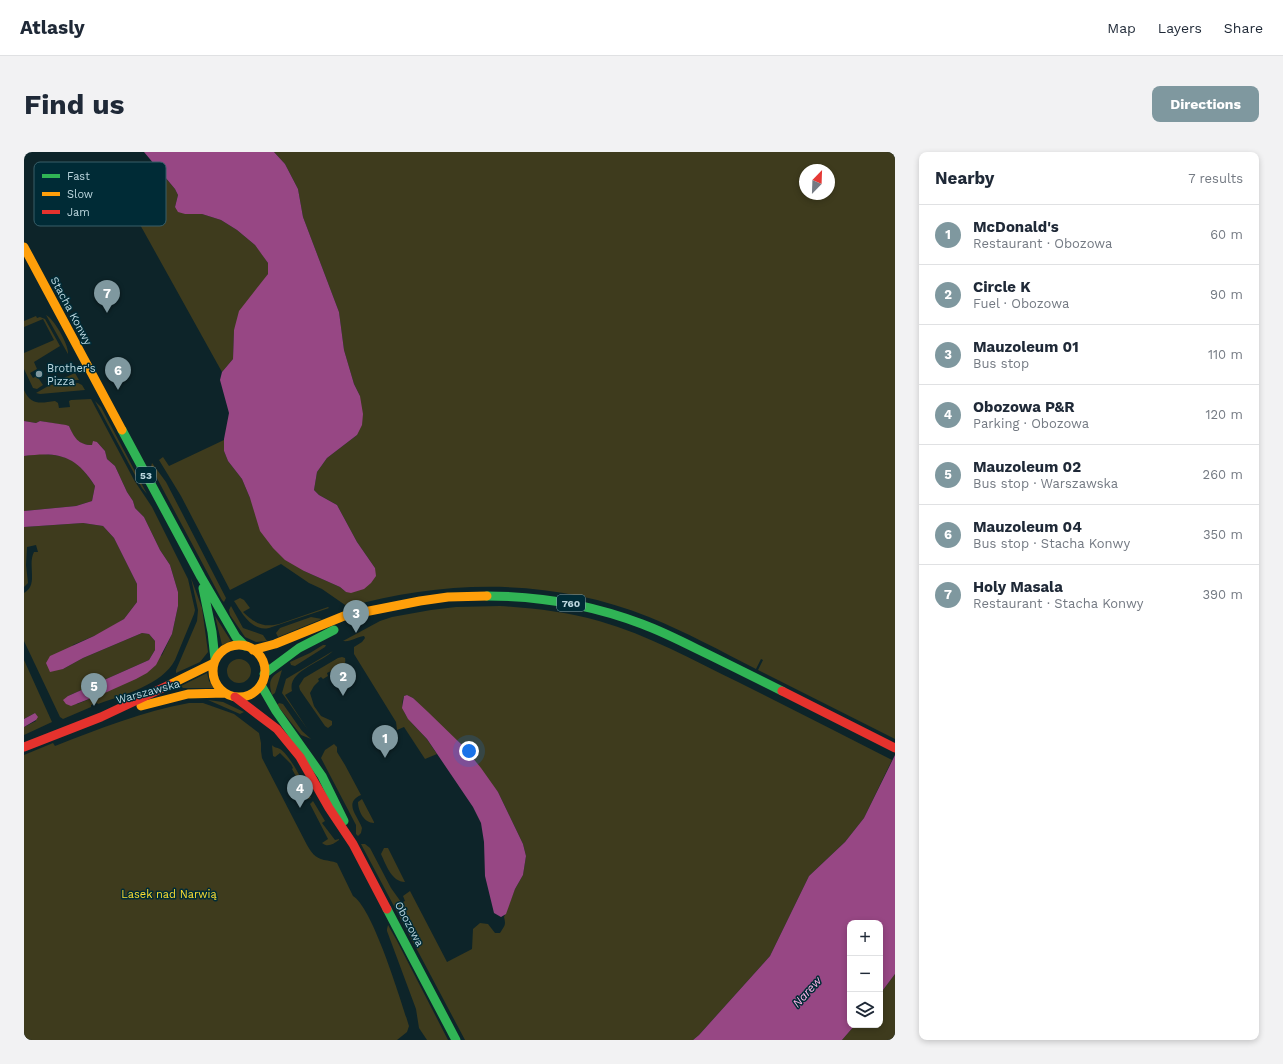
<!DOCTYPE html>
<meta charset="utf-8">
<style>
body{margin:0;font-family:"Work Sans",sans-serif;background:#f2f2f3;color:#1f2937}
.controls{position:absolute;right:12px;bottom:12px;display:grid;overflow:hidden;border-radius:8px;box-shadow:0 2px 6px #0003}
.controls button{width:36px;height:36px;display:grid;place-items:center;padding:0;border:0;border-bottom:1px solid #e0e1e3;background:#fff;color:#1f2937;font:20px sans-serif}
.compass{position:absolute;left:775px;top:12px;width:36px;height:36px;border-radius:50%;background:#fff;box-shadow:0 2px 6px #0003;rotate:23deg}
.you{position:absolute;left:445px;top:599px;width:14px;height:14px;margin:-10px;border:3px solid #fff;border-radius:50%;background:#1a73e8;box-shadow:0 0 0 6px #1a73e833}
.badge{display:grid;place-items:center;width:26px;height:26px;border-radius:50%;background:#7f989f;color:#fff;font-size:13px;font-weight:700}
.pin{position:absolute;translate:-50% -33px;filter:drop-shadow(0 1px 2px #0008)}
.pin::after{content:'';position:absolute;top:21px;width:14px;height:12px;background:inherit;clip-path:polygon(0 0,100% 0,50% 100%)}
.list{margin:0;padding:0;list-style:none}
h2{display:flex;justify-content:space-between;align-items:center;height:52px;margin:0;padding:0 16px;font-size:17px}
h2 small{font-size:13px;font-weight:400;color:#747a83}
.list li{display:grid;grid-template-columns:26px 1fr auto;gap:12px;align-items:center;box-sizing:border-box;height:60px;padding:0 16px;border-top:1px solid #e0e1e3}
.list b{display:block;font-size:15px;white-space:nowrap}
.list p{margin:0;font-size:13px;white-space:nowrap;color:#747a83}
.list em{font-size:13px;font-style:normal;color:#747a83}
.icon{flex:none;width:22px;height:22px;fill:none;stroke:currentColor;stroke-width:2;stroke-linecap:round;stroke-linejoin:round}
.map{position:relative;flex:none;width:871px;height:888px;overflow:hidden;border-radius:8px}
header{display:flex;align-items:center;gap:24px;box-sizing:border-box;height:56px;padding:0 20px;background:#fff;border-bottom:1px solid #e0e1e3}
header strong{font-size:19px}
nav{display:flex;gap:22px;margin-inline-start:auto;font-size:14px}
.intro{display:flex;align-items:center;justify-content:space-between;box-sizing:border-box;height:96px;padding:0 24px}
h1{margin:0;font-size:28px}
.button{padding:10px 18px;border-radius:8px;background:#7f989f;color:#fff;font-size:14px;font-weight:700}
main{display:flex;gap:24px;padding:0 24px}
aside{flex:1;background:#fff;border-radius:8px;box-shadow:0 2px 6px #0003}
.map>svg:first-child{display:block}
.green{fill:#3e3b1d;fill-rule:evenodd}
.water{fill:#974784}
.lines{fill:none;stroke-linecap:round;stroke-linejoin:round}
.fast{stroke:#30b455;stroke-width:9}
.slow{stroke:#ff9f0a;stroke-width:9}
.jam{stroke:#e5322d;stroke-width:9}
.poi-dot{fill:#7f989f;stroke:#002b36;stroke-width:1.5}
.labels{text-anchor:middle;dominant-baseline:central;stroke-width:3;stroke-linejoin:round;paint-order:stroke}
.shield{fill:#002b36;stroke:#84a3ac;stroke-width:1}
.shield-label{font-size:10px;font-weight:bold;fill:#bcd7df}
.street-label{font-size:11px;fill:#bcd7df;stroke:#002b36}
.poi-label{font-size:11px;fill:#bcd7df;stroke:#002b36;text-anchor:start}
.park-label{font-size:11px;fill:#fcde31;stroke:#002b36}
.water-label{font-size:12px;font-style:italic;fill:#fdb4e6;stroke:#002b36}
.key{fill:#002b36;stroke:#385f69;stroke-width:1}
.key-label{font-size:11px;fill:#bcd7df}
</style>
<header>
<strong>Atlasly</strong>
<nav><a>Map</a><a>Layers</a><a>Share</a></nav>
</header>
<div class="intro"><h1>Find us</h1><a class="button">Directions</a></div>
<main>
<div class="map">
<svg width="871" height="888" viewBox="0 0 871 888">
<rect width="100%" height="100%" fill="#0d2429"/>
<path class="green" d="M250,0H871V587L734,518L739,508L737,507L732,517C697,499 662,480 625,465C529,426 423,427 324,455L298,437L285,431L257,412L206,438L157,344L135,308L139,305L145,314L200,288V299L204,309L218,327L226,346L280,419L316,435L322,440L351,416L333,390L313,353L295,343L290,338L293,320L303,306L333,283L336,244L330,232L320,198L315,160L279,65L274,37L261,12ZM781,18H805V42H781Z
M131,14L151,37L154,43L151,55L161,62H178L197,68L213,78L231,93L238,102L244,111V122L210,178L209,207L198,220L99,42C102,25 117,21 131,14Z
M22,163C30,167 45,193 44,202Z
M12,164L13,166L16,165L21,167L36,194L10,210L13,217L6,221L9,226L13,224L19,233L13,237L9,236L0,217V201L30,188L19,167L0,175V169Z
M51,221L55,228H40V226Z
M54,231L58,233L61,238L16,242L12,241L26,233Z
M0,238C7,254 17,251 31,249L34,251L35,256L46,255L45,249L47,248L67,247L110,328L128,355L164,427L171,458L170,462L151,508C138,533 99,543 74,552L73,551L67,553V555L39,567L36,565L0,489V441C15,433 3,413 10,400H14L12,393L3,395L2,413L4,431L0,435V375L59,371L79,374L90,386L113,432V450L100,467L77,481L49,493L39,517L59,506L118,481L125,482L131,489V498L125,508L44,544L53,552L63,548L138,503L148,482L154,454V440L146,413L136,398L120,365L111,356L109,349L103,340L91,314L83,307L81,299L73,290L68,293C54,293 50,286 45,274L16,269L12,271L0,269Z
M71,249L77,255L123,342L118,336Z
M11,302C43,302 53,307 71,334L68,349L52,354L0,359V304Z
M128,311L142,330L202,446L200,450L198,448L127,315Z
M167,426L178,456L184,500L176,510L152,521V518L173,469L174,458Z
M216,446L220,448L226,456L219,460C230,471 240,476 255,472L304,455L305,456L245,476C228,480 218,461 210,449Z
M207,454L219,476L239,483L243,489L232,490L221,485L206,463L205,458Z
M476,454C510,456 543,460 575,469C624,483 669,508 714,530C766,556 817,582 868,608L840,666L821,690L785,724L746,804L675,883L669,888H441L337,692H341L346,696L367,736L377,750H379L381,749L379,744L386,739L423,810L448,797L449,777L456,771L464,772L471,781H476C481,773 482,773 480,765L491,737L499,723L502,704L499,692L474,640L389,546L383,543L380,544C373,561 392,574 402,586C406,591 409,597 413,602L401,607L380,575L373,578L372,570L330,502V495L338,490L341,486L340,484C332,485 327,490 319,489L356,469L368,465L407,458L432,455Z
M191,464L207,489L198,493Z
M287,465L298,467L254,485L252,481L256,476Z
M299,493H302L301,495L271,514L267,513L266,510L286,501Z
M309,499C297,511 263,519 268,539L261,543L284,578L258,541L262,527Z
M318,505L321,506C323,515 315,518 308,522L307,519L303,521L304,524L299,527L297,525L294,527L295,529L290,534L286,541L290,554L297,564L308,569V573L304,576L301,574L276,538L275,534L280,526L314,506Z
M203 519a12 12 0 1 1 24 0a12 12 0 1 1-24 0Z
M0,508L28,570L0,583V575L12,569L11,561L0,567Z
M258,518L251,541L248,543C244,529 246,525 258,518Z
M183,521L185,529L190,536H159L157,534Z
M184,548L199,550L220,560L216,562Z
M165,551H179L210,562L235,581L237,591V599L238,606L283,693C287,700 291,706 300,708C305,709 308,709 313,711L329,744C349,756 377,849 385,874L383,880L373,888H0V603L29,591L31,594C75,577 119,559 165,551Z
M255,551L259,552L278,579L287,587L277,583L253,553Z
M310,592L313,595V600L321,613L337,643C319,651 334,664 338,676L337,681L334,684L332,682V673L297,606L301,598Z
M248,593C250,596 253,595 256,597C267,604 281,634 287,646L284,647L268,617L269,616L267,612L256,601L251,605L249,604Z
M338,647L350,670V671C340,671 334,659 334,650Z
M289,649L301,669L298,671L311,688L315,687V688C309,692 304,696 298,691L304,687L286,652Z
M360,696H364L381,730C368,730 362,713 357,702Z
M364,773L372,787L424,888H403L395,876L392,857L363,779V777Z
M871,822V888H818L831,873H856V842Z"/>
<path class="water" d="M120,0H250L261,12L274,37L279,65L315,160L320,198L330,232L336,244L339,262L338,273L333,283L303,306L293,320L290,338L295,343L313,353L333,390L351,416L352,424L347,431L340,437L327,441L322,440L316,435L280,419L261,408L249,396L236,379L226,346L218,327L204,309L200,299V287L205,261L196,228L198,220L209,207L210,178L215,159L244,122V111L231,93L213,78L197,68L178,62H161L154,60L151,55L154,43L151,37Z
M0,269L12,271L16,269L42,273L45,274C50,285 54,293 68,293L69,289L73,290L81,299L83,307L91,314L103,340L109,349L111,356L120,365L136,398L146,413L154,440V454L148,482L132,513L123,521L112,527L83,540L47,554L42,552L39,548L44,544L125,508L131,498V489L125,482L118,481L59,506L39,517L26,520L22,511L26,504L70,484L100,467L113,450V432L90,386L79,374L59,371L0,375V359L52,354L68,349L71,334C51,303 35,300 0,304Z
M383,543L389,546L404,560L439,594L457,616L474,640L499,692L502,704L499,723L491,737L482,762L477,765L470,761L461,724L460,690L457,671L449,655L403,587L384,567L378,556L380,544Z
M11,561L14,565L12,568L0,575V567Z
M871,603V822L856,842V771H826V873H831L818,888H669L675,883L746,804L785,724L821,690L840,666Z"/>
<g class="lines">
<path class="fast" d="M98,278L177,425L212,485L221,494
M179,436L188,480L191,507
M463,444C516,444 568,453 618,472C637,479 655,488 673,497C702,511 730,525 758,539
M240,522L275,496L310,478
M237,533L252,559L298,624L320,669
M363,757L432,888"/>
<path class="slow" d="M0,95L98,278
M189 519a26 26 0 1 1 52 0a26 26 0 1 1-52 0Z
M229,498L251,492L320,464L396,449L424,445L463,444
M145,533L190,511
M117,554L164,542L201,541"/>
<path class="jam" d="M758,539L871,596
M211,545L253,577L276,605L305,656L329,692L363,757
M0,595L77,565L145,533"/>
</g>
<circle class="poi-dot" cx="15" cy="222" r="4"/>
<g class="labels">
<g class="shield">
<rect x="112" y="315" width="20" height="16" rx="3"/>
<rect x="533" y="443" width="28" height="16" rx="3"/>
</g>
<g class="shield-label">
<text x="122" y="323">53</text>
<text x="547" y="451">760</text>
</g>
<g class="street-label">
<text transform="translate(47 159) rotate(62)">Stacha Konwy</text>
<text transform="translate(124 540) rotate(-15)">Warszawska</text>
<text transform="translate(385 772) rotate(62)">Obozowa</text>
</g>
<g class="poi-label">
<text x="23" y="216">Brother's<tspan x="23" dy="13">Pizza</tspan></text>
</g>
<g class="park-label">
<text x="145" y="742">Lasek nad Narwią</text>
</g>
<g class="water-label">
<text transform="translate(783 840) rotate(-48)">Narew</text>
</g>
</g>
<rect x="10" y="10" width="132" height="64" rx="6" class="key"/>
<rect x="18" y="22" width="18" height="4" fill="#30b455"/>
<rect x="18" y="40" width="18" height="4" fill="#ff9f0a"/>
<rect x="18" y="58" width="18" height="4" fill="#e5322d"/>
<g class="key-label">
<text x="43" y="28">Fast</text>
<text x="43" y="46">Slow</text>
<text x="43" y="64">Jam</text>
</g>
</svg>
<div class="controls">
<button>+</button>
<button>−</button>
<button><svg class="icon" aria-label="layers" viewBox="0 0 24 24"><path d="M12 4l9 5-9 5-9-5zM3 14l9 5 9-5"/></svg></button>
</div>
<svg class="compass" viewBox="-18 -18 36 36"><path d="M0-13l5 13h-10z" fill="#e53935"/><path d="M0 13l5-13h-10z" fill="#747a83"/></svg>
<div class="you"></div>
<div class="pin badge" style="left:361px;top:606px">1</div>
<div class="pin badge" style="left:319px;top:544px">2</div>
<div class="pin badge" style="left:332px;top:481px">3</div>
<div class="pin badge" style="left:276px;top:656px">4</div>
<div class="pin badge" style="left:70px;top:554px">5</div>
<div class="pin badge" style="left:94px;top:238px">6</div>
<div class="pin badge" style="left:83px;top:161px">7</div>
</div>
<aside>
<h2>Nearby<small>7 results</small></h2>
<ul class="list">
<li><span class="badge">1</span><div><b>McDonald's</b><p>Restaurant · Obozowa</p></div><em>60 m</em></li>
<li><span class="badge">2</span><div><b>Circle K</b><p>Fuel · Obozowa</p></div><em>90 m</em></li>
<li><span class="badge">3</span><div><b>Mauzoleum 01</b><p>Bus stop</p></div><em>110 m</em></li>
<li><span class="badge">4</span><div><b>Obozowa P&amp;R</b><p>Parking · Obozowa</p></div><em>120 m</em></li>
<li><span class="badge">5</span><div><b>Mauzoleum 02</b><p>Bus stop · Warszawska</p></div><em>260 m</em></li>
<li><span class="badge">6</span><div><b>Mauzoleum 04</b><p>Bus stop · Stacha Konwy</p></div><em>350 m</em></li>
<li><span class="badge">7</span><div><b>Holy Masala</b><p>Restaurant · Stacha Konwy</p></div><em>390 m</em></li>
</ul>
</aside>
</main>
